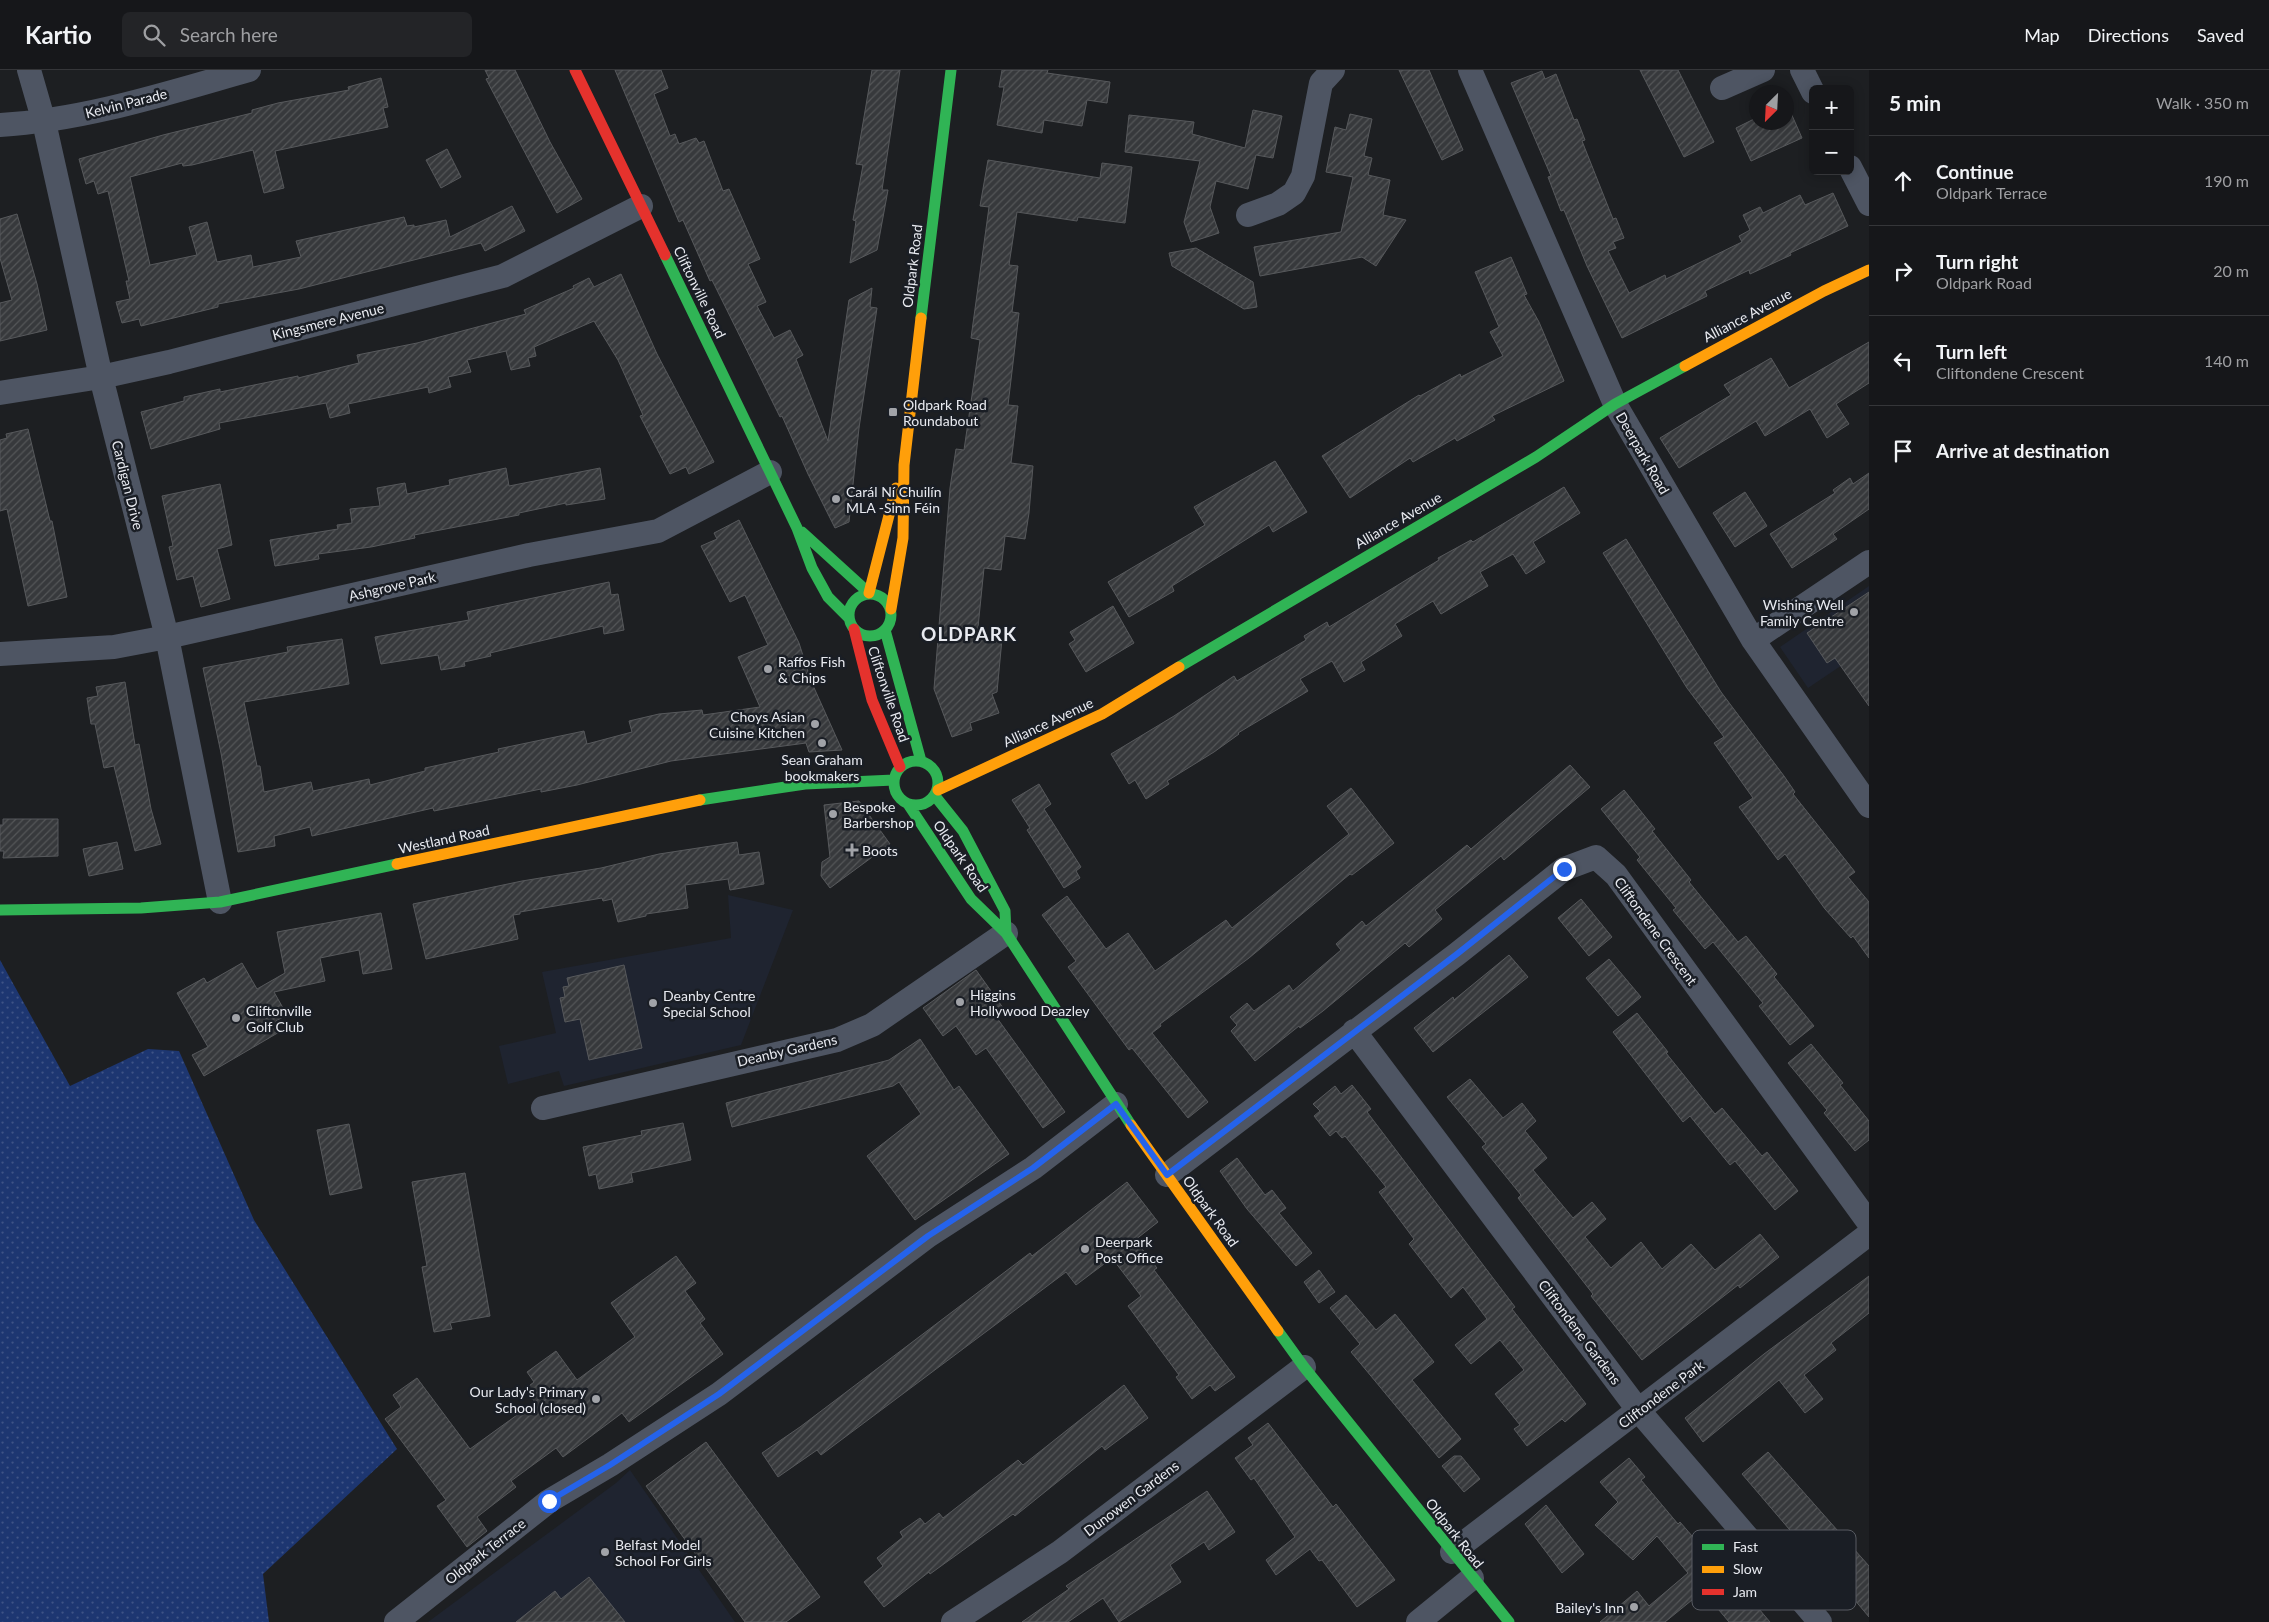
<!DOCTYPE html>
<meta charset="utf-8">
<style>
body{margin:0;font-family:Lato,sans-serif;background:#232427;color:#f1f3f6}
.controls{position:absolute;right:15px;top:15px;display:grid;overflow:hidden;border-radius:8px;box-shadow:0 2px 12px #0003}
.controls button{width:45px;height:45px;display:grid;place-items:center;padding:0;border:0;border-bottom:1px solid #353639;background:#16171a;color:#f1f3f6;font:25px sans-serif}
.compass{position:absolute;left:1749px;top:15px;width:45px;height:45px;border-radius:50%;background:#16171a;box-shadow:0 2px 12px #0003;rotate:204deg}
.stop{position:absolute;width:15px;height:15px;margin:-11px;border:4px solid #2563eb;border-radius:50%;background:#fff}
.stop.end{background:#2563eb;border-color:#fff;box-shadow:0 1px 5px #0008}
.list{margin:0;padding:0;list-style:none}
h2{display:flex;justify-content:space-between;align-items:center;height:65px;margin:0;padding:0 20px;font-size:21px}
h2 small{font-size:16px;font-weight:400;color:#9e9fa2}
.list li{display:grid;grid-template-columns:32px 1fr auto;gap:15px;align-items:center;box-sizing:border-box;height:90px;padding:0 20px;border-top:1px solid #353639}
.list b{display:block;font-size:19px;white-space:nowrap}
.list p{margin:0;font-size:16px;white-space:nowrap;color:#9e9fa2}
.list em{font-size:16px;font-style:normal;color:#9e9fa2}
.icon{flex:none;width:28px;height:28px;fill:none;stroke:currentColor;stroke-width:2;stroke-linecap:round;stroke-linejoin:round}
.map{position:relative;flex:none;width:1869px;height:1552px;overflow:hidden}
header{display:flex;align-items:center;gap:30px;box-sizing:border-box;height:70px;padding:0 25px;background:#16171a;border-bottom:1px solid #353639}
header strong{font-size:24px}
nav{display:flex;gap:28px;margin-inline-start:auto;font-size:18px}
.search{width:350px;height:45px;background:#232427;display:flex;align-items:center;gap:12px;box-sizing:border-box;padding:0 18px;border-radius:8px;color:#9e9fa2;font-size:19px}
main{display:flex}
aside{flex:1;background:#16171a}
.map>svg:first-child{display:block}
.built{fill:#1f2430}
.grass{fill:url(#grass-dots)}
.building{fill:url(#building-hatch);stroke:#57595c}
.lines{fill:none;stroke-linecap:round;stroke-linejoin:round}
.street{stroke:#4e5563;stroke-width:24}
.fast{stroke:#30b455;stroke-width:11}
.slow{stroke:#ff9f0a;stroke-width:11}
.jam{stroke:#e5322d;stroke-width:11}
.route{stroke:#2563eb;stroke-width:6}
.poi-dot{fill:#a1a3a8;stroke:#1a1e25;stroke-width:2}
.labels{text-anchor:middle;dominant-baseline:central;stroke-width:5;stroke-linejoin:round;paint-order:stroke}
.street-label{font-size:14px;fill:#e8eaf0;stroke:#1a1e25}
.poi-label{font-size:14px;fill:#e8eaf0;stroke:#1a1e25;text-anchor:start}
.district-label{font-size:19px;font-weight:bold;letter-spacing:1px;fill:#e8eaf0;stroke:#1a1e25}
.key{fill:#1a1e25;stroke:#585b62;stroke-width:1}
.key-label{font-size:14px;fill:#e8eaf0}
</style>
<header>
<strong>Kartio</strong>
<div class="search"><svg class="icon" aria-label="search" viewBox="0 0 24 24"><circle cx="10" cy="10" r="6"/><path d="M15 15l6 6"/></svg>Search here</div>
<nav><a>Map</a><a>Directions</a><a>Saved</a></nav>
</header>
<main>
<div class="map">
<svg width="1869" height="1552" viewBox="0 0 1869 1552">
<defs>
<pattern id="grass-dots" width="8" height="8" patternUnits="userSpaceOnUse" patternTransform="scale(1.25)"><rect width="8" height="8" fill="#1d3671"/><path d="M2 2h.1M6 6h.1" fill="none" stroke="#3e5386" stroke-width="1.8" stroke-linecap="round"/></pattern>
<pattern id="building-hatch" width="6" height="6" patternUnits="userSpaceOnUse" patternTransform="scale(1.25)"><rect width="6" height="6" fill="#37393c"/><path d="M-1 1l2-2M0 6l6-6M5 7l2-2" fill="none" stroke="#545658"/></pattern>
</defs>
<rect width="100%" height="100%" fill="#1d1f22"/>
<path class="built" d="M1869,516V577L1808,618L1780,577Z
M728,825L793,840L741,975L564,1016L559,1001L508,1014L499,976L556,963L542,902L731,868Z
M630,1400L735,1552H428L616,1413Z"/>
<path class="grass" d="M0,890L70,1016L148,979L179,981L254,1150L397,1379L263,1504L269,1552H0Z"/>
<path class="building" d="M485,0H515L550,72L582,129L557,143L486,9L489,8Z
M615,0H661L668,18L654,24L670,66L675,64L679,74L696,68L699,73L704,71L723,121L729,119L760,189L748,194L766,232L757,236L774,268L790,260L796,272L803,285L796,289L828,371L849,230L872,218L870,237L877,238L859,358L849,452L835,458L808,404L782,346L780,347L712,210L710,211L683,150L679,152Z
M872,0H900L882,120H888L877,180L850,193L856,151L853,150L863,95L856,94Z
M1002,0H1048L1047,3L1110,12L1107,33L1087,30L1082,56L1044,50L1042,63L997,55L1004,17H999Z
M1399,0H1429L1463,80L1442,90Z
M1640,0H1678L1714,72L1684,87Z
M1542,1L1545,9L1556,4L1574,50L1577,49L1585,70L1582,71L1613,149L1616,148L1624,168L1613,172L1616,178L1608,181L1629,223L1665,205L1666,209L1742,172L1739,166L1750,160L1743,145L1760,137L1763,143L1800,125L1805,135L1833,123L1848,156L1790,183L1791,185L1750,204L1749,200L1705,221L1707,226L1622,268L1587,196L1564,140L1561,141L1548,107L1551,106L1511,13Z
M381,8L388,37L383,38L388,57L275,81L284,118L264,123L253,80L192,95L183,96L182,93L130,107L150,195L197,185L189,157L207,152L217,192L251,185L253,197L301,187L296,171L404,147L407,156L414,155V157L446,150L450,167L512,136L525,161L485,181L481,173L299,219L218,234V237L141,256L139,249L122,253L116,232L130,229L126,211H129L108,121L98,124L94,111L86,114L79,89L163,65L252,43V40L278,33L349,20L348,17Z
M1787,34L1802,68L1751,91L1736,58L1756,48V52H1786Z
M1253,40L1282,46L1273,88L1256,85L1248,119L1216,111L1210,137L1219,163L1191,172L1184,152L1200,91L1125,82L1129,45L1194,52L1192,64L1245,78Z
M1350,44L1372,49L1364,86L1372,88L1368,105L1390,110L1383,145L1406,150L1376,196L1362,187L1260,206L1254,177L1341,162L1353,107L1326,102L1335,57L1346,60Z
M447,79L461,107L441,118L426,90Z
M988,90L1100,108L1102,93L1132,97L1125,153L1078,147L1077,151L1017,142L1009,195L1018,196L1012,242L1019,243L1008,335L1018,336L1011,393L1033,396L1029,443L1025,469L1005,466L1001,500L984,498L977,567L1002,569L997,622L992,624L999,643L970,653L972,660L952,667L934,619L950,418L956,379L964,380L980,270L971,268L989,137L980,136Z
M17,144L37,214L47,260L0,271V233L12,230L0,188V149Z
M1196,178L1253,212L1257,237L1244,239L1172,196L1169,183Z
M1511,187L1527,224L1524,225L1539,252L1564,311L1492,346L1495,350L1457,371L1455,368L1413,392L1410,388L1350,428L1322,386L1419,325L1420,326L1460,304L1461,307L1503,286L1490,262L1499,257L1475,202Z
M621,204L657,284L714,392L689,404L686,397L670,404L640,346L643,345L618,290L594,251L534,277L536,286L528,288L530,296L511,300L506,281L467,290L471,302L448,307L451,317L429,323L428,317L348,334L350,343L330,348L326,333L219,353L220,359L151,379L141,342L184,331V327L220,319V322L298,306V308L359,293L357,285L417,273L526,244L524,240L574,218L573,216L589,208L594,217Z
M1869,272V313L1836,334L1849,354L1827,368L1810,339L1765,366L1756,351L1679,398L1660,368L1731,325L1724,315L1771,288L1789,318Z
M28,359L50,451H52L67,527L28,536L7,439L0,441V370L7,368L6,364Z
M1275,391L1307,442L1273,462L1269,455L1172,516L1174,521L1129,547L1108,512L1205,455L1194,437Z
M506,398L509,416L600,398L605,429L566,435V433L519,443V445L414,465L415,468L371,477L318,484L319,489L275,496L270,470L338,459L337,455L352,453L350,439L380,436L377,418L405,413L407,424L450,415L449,410Z
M1869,403V439L1833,464L1837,469L1792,498L1770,464L1835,423L1833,420L1850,408L1853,414Z
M220,414L232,475L217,479L230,529L201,537L193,506L177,510L169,477L173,476L162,426Z
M1564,417L1580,443L1533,472L1545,492L1526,504L1513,484L1480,502L1488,516L1441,544L1433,531L1395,554L1402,566L1361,592L1365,600L1344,612L1332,591L1300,609L1308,621L1238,663L1239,664L1214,682L1167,711L1169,714L1146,729L1135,710L1129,714L1111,684L1174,646L1234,606L1237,611L1306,570L1304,566L1327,552L1329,557L1439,490L1438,488L1471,470L1473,472Z
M1745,422L1767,456L1735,477L1713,443Z
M739,450L799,573L811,611L842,680L809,682L806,673L671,691L577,715L541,722V719L434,741L433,738L312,766L310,757L274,766L275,776L238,782L221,683L203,598L288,582L287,577L342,569L349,614L244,632L257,696H260L264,722L311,712L313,721L369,709L370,715L425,701V698L499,682L498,679L584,661L587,674L632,662L629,651L659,644L702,640L703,645L760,637L738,587L768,575L745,525L730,532L701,476L717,469L714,463Z
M1626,469L1721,622L1784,706L1795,722L1793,724L1855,802L1848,807L1869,832V888L1853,866L1851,868L1825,839L1785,784L1778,790L1739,737L1753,728L1714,673L1724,667L1687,618L1603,483Z
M609,512L611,525L618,524L624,560L604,564L603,556L490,583L491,586L464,592L465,596L441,600L438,585L381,594L375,567L469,550L467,542Z
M1869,522V636L1835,588L1827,593L1807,563Z
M1113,536L1134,573L1086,602L1069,574L1075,570L1070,562Z
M125,612L135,675L139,674L151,739L161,774L135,781L114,696L104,698L95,654H91L87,628L98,626L96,617Z
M1570,695L1590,717L1504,790L1501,786L1435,840L1442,849L1409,877L1405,873L1323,941L1300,958L1299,956L1255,991L1231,961L1237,955L1230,947L1247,933L1254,941L1289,915L1293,921L1341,880L1336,874L1362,851L1366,856L1467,775L1471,779Z
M1039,714L1051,734L1044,739L1081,797L1076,801L1080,808L1064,818L1027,760L1030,758L1012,730Z
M1351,718L1394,773L1352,805L1350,804L1249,888L1160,954L1161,956L1152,963L1208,1032L1188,1048L1132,978L1129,980L1068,897L1076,891L1042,845L1067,826L1106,879L1128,863L1155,901L1226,850L1232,858L1349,764L1327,736Z
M1624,720L1655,759L1652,761L1691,810L1689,812L1738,872L1746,866L1777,904L1774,907L1814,956L1790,975L1759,936L1763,933L1713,872L1705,879L1673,840L1676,838L1637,790L1640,787L1601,739Z
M859,731L890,774L830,818L821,806L822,792L830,787L824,735Z
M3,749H58V786L3,788L4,781H0V755H3Z
M117,772L123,799L89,806L83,779Z
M737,772L739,785L759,782L764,814L730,820L728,809L685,815L688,838L646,844V846L618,852L612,829L603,831L602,828L520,842V844L513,845L518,869L426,889L413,834L522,811L601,798L659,784Z
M1581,829L1612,867L1589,886L1558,848Z
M381,843L392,899L363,904L359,880L320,888L325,911L274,922L287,945L276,951L281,961L204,1006L192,985L208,977L177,923L204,908L207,913L242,893L257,919L285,903L277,862Z
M1509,885L1528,907L1433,982L1414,958L1453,927L1454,930Z
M1609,889L1641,927L1618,946L1586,908Z
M624,895L642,978L589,990L580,949L565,952L560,928L565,927L563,917L569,916L567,908Z
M976,900L1006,942L997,948L1065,1042L1043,1058L986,978L976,985L956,956L943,966L923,938Z
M1637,943L1668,982L1666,983L1715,1044L1722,1038L1762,1086L1767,1082L1798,1121L1775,1140L1735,1091L1730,1095L1690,1046L1683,1052L1613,962Z
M920,969L954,1020L959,1016L1009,1084L915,1150L867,1086L921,1044L899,1012L893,1016L732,1057L726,1033L889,990Z
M1811,974L1843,1013L1840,1015L1869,1051V1070L1855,1081L1824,1043L1827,1040L1788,993Z
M1470,1009L1503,1048L1522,1033L1536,1051L1525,1061L1547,1088L1533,1100L1573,1148L1592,1132L1606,1149L1585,1167L1611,1198L1641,1172L1662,1199L1691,1174L1715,1200L1760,1164L1779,1187L1740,1218L1738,1215L1642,1290L1591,1226L1593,1224L1518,1128L1521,1125L1482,1077L1486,1074L1447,1027Z
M1352,1015L1371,1039L1367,1042L1515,1237L1512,1239L1586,1334L1565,1352L1562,1349L1527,1376L1514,1359L1520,1355L1495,1324L1524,1300L1500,1270L1471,1294L1455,1275L1487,1249L1463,1217L1451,1228L1409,1174L1414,1169L1379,1122L1386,1117L1345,1066L1342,1068L1336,1061L1330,1066L1314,1046L1320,1041L1313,1034L1335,1016L1341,1024Z
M683,1053L691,1090L631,1103L633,1112L599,1119L596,1104L589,1106L583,1077L642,1065L641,1061Z
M349,1054L362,1118L330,1125L317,1060Z
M1237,1088L1265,1125L1272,1120L1286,1138L1279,1143L1312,1183L1296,1196L1247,1139L1220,1101Z
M465,1103L490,1246L450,1253L452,1259L434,1262L422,1197L427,1196L412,1112Z
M1127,1112L1158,1152L1135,1170L1157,1198L1154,1200L1235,1307L1215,1321L1210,1315L1192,1329L1176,1307L1179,1305L1128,1236L1141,1226L1112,1188L1076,1215L1066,1202L821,1385L817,1380L778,1407L762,1383L800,1357L1030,1183L1032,1186Z
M676,1186L696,1213L685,1221L705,1249L700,1253L723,1284L629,1352L622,1343L563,1387L556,1378L511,1411L516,1417L477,1447L487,1461L467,1477L437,1436L446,1430L385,1349L401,1337L393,1325L417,1308L470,1379L535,1332L525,1319L534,1312L527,1302L556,1281L577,1310L635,1267L611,1233Z
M1319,1200L1335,1222L1319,1233L1304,1212Z
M1869,1206V1243L1831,1273L1836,1280L1804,1305L1823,1329L1805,1343L1779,1310L1703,1372L1685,1348L1764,1284Z
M1346,1225L1376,1260L1395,1244L1434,1292L1412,1310L1461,1369L1439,1388L1351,1282L1360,1274L1330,1238Z
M1124,1315L1148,1348L1105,1380L1102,1376L1015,1446L1013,1444L930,1504L929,1502L884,1537L864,1512L883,1496L877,1488L903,1467L900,1462L920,1448L925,1454L939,1443L943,1448L1018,1390L1023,1395Z
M1268,1353L1333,1437L1336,1434L1395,1510L1357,1537L1322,1490L1319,1491L1310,1479L1276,1505L1266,1490L1295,1467L1254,1408L1251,1410L1235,1388L1253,1375L1248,1368Z
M706,1372L820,1527L786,1552H745L646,1416Z
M1768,1382L1869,1496V1547L1838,1510L1835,1512L1819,1494L1742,1404Z
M1454,1386H1461L1480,1409L1464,1422L1442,1396Z
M1629,1388L1645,1407L1641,1410L1678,1454L1680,1452L1718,1496L1720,1493L1770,1552H1729L1703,1521L1665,1552H1600L1637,1521L1649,1536L1688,1503L1657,1466L1633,1490L1595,1455L1618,1432L1600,1412Z
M1207,1421L1235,1462L1209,1480L1204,1472L1170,1495L1181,1512L1119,1552L1103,1528L1068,1552H1022L1069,1519L1066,1516Z
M1546,1435L1584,1484L1562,1503L1525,1454Z
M589,1507L625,1552H516L555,1521L561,1529Z"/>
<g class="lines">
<path class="street" d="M29,0L44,52L101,307L167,567L220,832
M1470,0L1615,334L1753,570L1869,736
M1802,0L1813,22
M1722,18L1763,0
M0,55C85,50 168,23 249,0
M1850,97L1869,134
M1248,145L1278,134L1294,123L1303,106L1321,13L1333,0
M0,323L101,307L169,292L503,206L641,136
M1753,570L1869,492
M0,584L114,577L167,567L529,485L658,461L770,402
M1354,961L1639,1341L1820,1552
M543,1038L837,970L872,955L1006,863
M1167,1105L1457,884L1564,799L1596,787L1616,805L1869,1153
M1452,1482L1869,1164
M396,1552L549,1431L610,1395L719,1324L928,1166L1033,1098L1116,1034
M953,1552L1060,1482L1304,1297
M1418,1552L1472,1508"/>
<path class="fast" d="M665,185L797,458L812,498L828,527L848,547
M921,248L951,0
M802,462L869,523
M849 545a21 21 0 1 1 42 0a21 21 0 1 1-42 0Z
M885,560L921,691
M1179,597L1536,387L1615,334L1685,296
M894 713a22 22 0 1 1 44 0a22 22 0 1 1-44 0Z
M935,726L963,761L1005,841L1006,863
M700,730L805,714L894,710
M908,734L971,829L1006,863L1131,1055
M0,840L141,838L220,832L397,794
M1278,1261L1304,1297L1509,1552"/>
<path class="slow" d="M1685,296L1824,221L1869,200
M869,523L896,418
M891,539L903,468L904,395L921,248
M938,720L1102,644L1179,597
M397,794L700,730
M1131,1055L1278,1261"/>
<path class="jam" d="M575,0L665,185
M854,559L872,630L900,697"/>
</g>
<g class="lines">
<path class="route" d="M549,1431L610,1395L719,1324L928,1166L1033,1098L1116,1034L1167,1105L1457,884L1564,799"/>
</g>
<g class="poi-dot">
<rect x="888" y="337" width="10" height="10" rx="2.5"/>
<circle cx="836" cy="429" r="5"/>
<circle cx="1854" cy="542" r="5"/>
<circle cx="768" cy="599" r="5"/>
<circle cx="815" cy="654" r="5"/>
<circle cx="822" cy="673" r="5"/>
<circle cx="833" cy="744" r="5"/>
<path d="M849.5 772.5h5v5h5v5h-5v5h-5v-5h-5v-5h5z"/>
<circle cx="960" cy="932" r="5"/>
<circle cx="653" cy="933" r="5"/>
<circle cx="236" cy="948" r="5"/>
<circle cx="1085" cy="1179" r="5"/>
<circle cx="596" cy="1329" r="5"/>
<circle cx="605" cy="1482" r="5"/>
<circle cx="1634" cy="1537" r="5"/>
</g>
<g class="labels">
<g class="street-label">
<text transform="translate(126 33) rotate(-14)">Kelvin Parade</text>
<text transform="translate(912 196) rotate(-83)">Oldpark Road</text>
<text transform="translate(700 222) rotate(64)">Cliftonville Road</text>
<text transform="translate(1747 245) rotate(-28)">Alliance Avenue</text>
<text transform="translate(328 251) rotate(-14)">Kingsmere Avenue</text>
<text transform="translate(1643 383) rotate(60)">Deerpark Road</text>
<text transform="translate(128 415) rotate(76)">Cardigan Drive</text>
<text transform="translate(1398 450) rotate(-30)">Alliance Avenue</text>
<text transform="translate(392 516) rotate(-13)">Ashgrove Park</text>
<text transform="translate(889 624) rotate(71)">Cliftonville Road</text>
<text transform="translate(1048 652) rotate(-25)">Alliance Avenue</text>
<text transform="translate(444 769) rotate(-12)">Westland Road</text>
<text transform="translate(961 786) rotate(55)">Oldpark Road</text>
<text transform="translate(1656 861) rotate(54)">Cliftondene Crescent</text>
<text transform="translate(787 980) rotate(-13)">Deanby Gardens</text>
<text transform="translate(1211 1141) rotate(54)">Oldpark Road</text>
<text transform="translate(1580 1262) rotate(53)">Cliftondene Gardens</text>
<text transform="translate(1661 1324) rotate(-37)">Cliftondene Park</text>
<text transform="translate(1131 1428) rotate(-37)">Dunowen Gardens</text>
<text transform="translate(1455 1463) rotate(52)">Oldpark Road</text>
<text transform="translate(485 1481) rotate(-38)">Oldpark Terrace</text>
</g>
<g class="poi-label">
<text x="903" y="334">Oldpark Road<tspan x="903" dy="16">Roundabout</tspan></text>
<text x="846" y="421">Carál Ní Chuilín<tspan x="846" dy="16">MLA -Sinn Féin</tspan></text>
<text x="1844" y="534" text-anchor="end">Wishing Well<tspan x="1844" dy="16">Family Centre</tspan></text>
<text x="778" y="591">Raffos Fish<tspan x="778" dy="16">&amp; Chips</tspan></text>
<text x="805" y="646" text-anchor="end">Choys Asian<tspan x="805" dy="16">Cuisine Kitchen</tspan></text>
<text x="822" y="689" text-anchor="middle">Sean Graham<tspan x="822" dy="16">bookmakers</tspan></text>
<text x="843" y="736">Bespoke<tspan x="843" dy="16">Barbershop</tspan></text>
<text x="862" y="780">Boots</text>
<text x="970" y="924">Higgins<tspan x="970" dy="16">Hollywood Deazley</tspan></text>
<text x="663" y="925">Deanby Centre<tspan x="663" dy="16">Special School</tspan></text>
<text x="246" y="940">Cliftonville<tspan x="246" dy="16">Golf Club</tspan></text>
<text x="1095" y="1171">Deerpark<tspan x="1095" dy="16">Post Office</tspan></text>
<text x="586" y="1321" text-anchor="end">Our Lady's Primary<tspan x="586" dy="16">School (closed)</tspan></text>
<text x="615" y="1474">Belfast Model<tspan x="615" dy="16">School For Girls</tspan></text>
<text x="1624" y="1537" text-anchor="end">Bailey's Inn</text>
</g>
<g class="district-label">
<text x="969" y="563">OLDPARK</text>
</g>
</g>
<rect x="1692" y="1460" width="164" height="80" rx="8" class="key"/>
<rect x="1702" y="1474" width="22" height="6" fill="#30b455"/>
<rect x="1702" y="1496" width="22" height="7" fill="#ff9f0a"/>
<rect x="1702" y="1519" width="22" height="6" fill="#e5322d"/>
<g class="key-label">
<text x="1733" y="1482">Fast</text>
<text x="1733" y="1504">Slow</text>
<text x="1733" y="1527">Jam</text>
</g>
</svg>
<div class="controls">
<button>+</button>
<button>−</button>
</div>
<svg class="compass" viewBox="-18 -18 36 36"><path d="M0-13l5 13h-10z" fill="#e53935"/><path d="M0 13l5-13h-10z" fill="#9e9fa2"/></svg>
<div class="stop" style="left:549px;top:1431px"></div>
<div class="stop end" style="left:1564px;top:799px"></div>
</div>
<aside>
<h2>5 min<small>Walk · 350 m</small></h2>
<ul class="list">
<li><svg class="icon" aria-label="ahead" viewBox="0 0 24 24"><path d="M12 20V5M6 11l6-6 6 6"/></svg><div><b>Continue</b><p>Oldpark Terrace</p></div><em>190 m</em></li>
<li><svg class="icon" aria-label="right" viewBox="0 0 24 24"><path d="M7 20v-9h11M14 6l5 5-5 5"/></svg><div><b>Turn right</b><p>Oldpark Road</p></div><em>20 m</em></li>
<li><svg class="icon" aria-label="left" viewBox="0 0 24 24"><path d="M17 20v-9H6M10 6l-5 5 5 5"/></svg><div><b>Turn left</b><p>Cliftondene Crescent</p></div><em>140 m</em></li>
<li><svg class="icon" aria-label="arrive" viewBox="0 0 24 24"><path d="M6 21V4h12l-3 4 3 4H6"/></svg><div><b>Arrive at destination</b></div></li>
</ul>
</aside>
</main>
